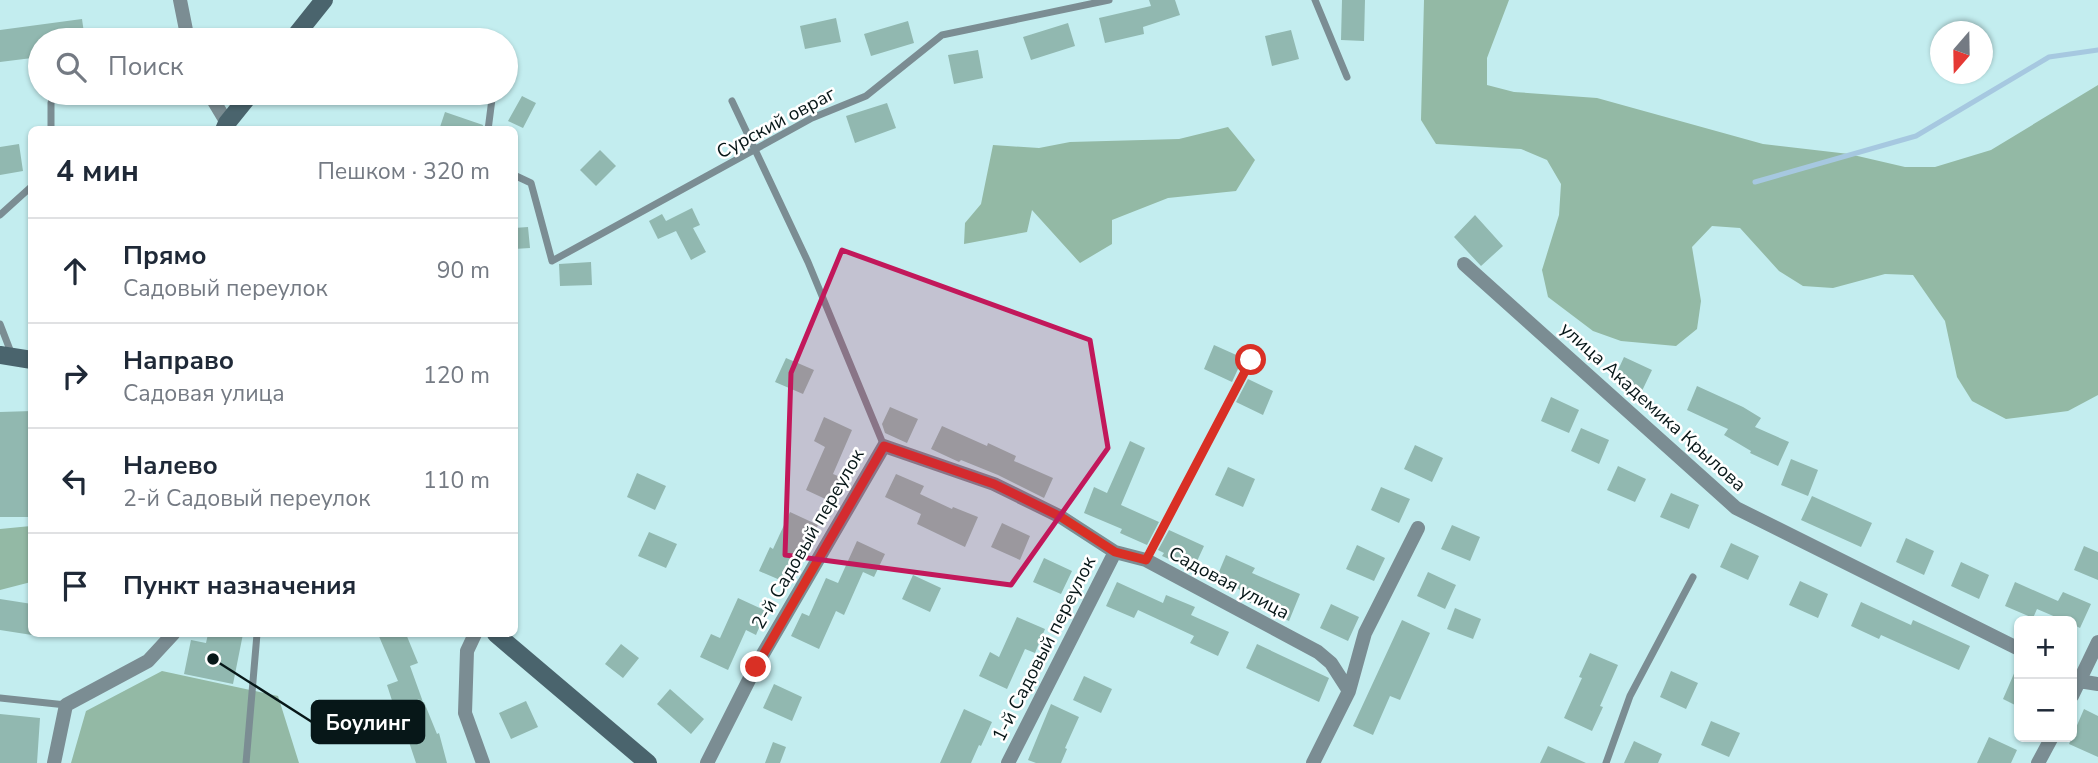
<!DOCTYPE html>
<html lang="ru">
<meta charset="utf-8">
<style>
body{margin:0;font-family:"Nunito Sans",sans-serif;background:#f6f6f7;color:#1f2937}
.controls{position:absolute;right:21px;bottom:21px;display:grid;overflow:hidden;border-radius:10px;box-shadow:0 2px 5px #0004}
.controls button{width:63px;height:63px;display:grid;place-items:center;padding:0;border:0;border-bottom:2px solid #e0e1e3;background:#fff;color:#1f2937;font:35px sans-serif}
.compass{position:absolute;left:1930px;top:21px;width:63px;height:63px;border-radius:50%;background:#fff;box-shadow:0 2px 5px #0004;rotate:200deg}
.stop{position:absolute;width:21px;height:21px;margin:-16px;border:5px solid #d93025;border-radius:50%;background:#fff}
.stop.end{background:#d93025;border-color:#fff;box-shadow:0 2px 7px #0008}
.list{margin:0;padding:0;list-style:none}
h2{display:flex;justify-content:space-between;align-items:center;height:91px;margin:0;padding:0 28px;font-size:30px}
h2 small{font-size:23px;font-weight:400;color:#747a83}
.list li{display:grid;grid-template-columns:46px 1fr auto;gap:21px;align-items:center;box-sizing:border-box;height:105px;padding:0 28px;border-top:2px solid #e0e1e3}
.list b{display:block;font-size:26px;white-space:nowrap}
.list p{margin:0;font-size:23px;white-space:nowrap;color:#747a83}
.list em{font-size:23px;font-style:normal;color:#747a83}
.icon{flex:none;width:38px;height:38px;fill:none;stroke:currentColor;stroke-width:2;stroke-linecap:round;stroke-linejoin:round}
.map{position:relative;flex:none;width:2098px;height:763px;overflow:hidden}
.search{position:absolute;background:#fff;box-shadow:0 2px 5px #0004;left:28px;top:28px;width:490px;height:77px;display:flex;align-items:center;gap:18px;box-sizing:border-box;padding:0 24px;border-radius:38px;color:#747a83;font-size:26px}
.panel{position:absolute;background:#fff;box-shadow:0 2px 5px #0004;left:28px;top:126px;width:490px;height:511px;border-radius:10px}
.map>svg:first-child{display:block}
.forest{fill:#93b9a5}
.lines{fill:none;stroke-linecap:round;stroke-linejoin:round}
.stream{stroke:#a6c8e0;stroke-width:5}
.building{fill:#91b8b0}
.lane{stroke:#7b8d93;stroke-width:7}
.street{stroke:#7b8d93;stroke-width:14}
.secondary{stroke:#4a646d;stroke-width:18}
.route{stroke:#d93025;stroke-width:9}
.marked{fill:#c2185b;fill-opacity:0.2;stroke:#c2185b;stroke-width:5;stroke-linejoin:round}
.labels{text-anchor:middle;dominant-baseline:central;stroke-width:5;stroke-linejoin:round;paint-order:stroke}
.street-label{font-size:19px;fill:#071718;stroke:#fff}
.leader{fill:none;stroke:#071718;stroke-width:2.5}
.callout-dot{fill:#071718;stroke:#fff;stroke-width:2.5}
.callout{fill:#071718;stroke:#071718;stroke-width:2.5}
.callout-label{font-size:21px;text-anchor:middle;font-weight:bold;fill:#fff}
</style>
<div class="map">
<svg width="2098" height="763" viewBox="0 0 2098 763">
<rect width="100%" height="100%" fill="#c3edef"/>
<path class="forest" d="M1424,0H1509L1487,58V85L1514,92L1597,98L1763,144L1849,154L1905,167H1935L1991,150L2098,85V395L2068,411L2006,419L1972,401L1957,377L1945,321L1913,275L1885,274L1833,288L1803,286L1779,271L1740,228L1712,226L1692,247L1701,301L1697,329L1676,346L1621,341L1593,331L1548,297L1542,270L1559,215L1561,184L1547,160L1521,149L1436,144L1421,120Z
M1228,127L1255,160L1236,191L1168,198L1112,220V244L1080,263L1032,210L1027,232L964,244L965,223L981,204L993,145L1039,148L1070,142L1179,139Z
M31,526V582L0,590V529Z
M162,671L278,696L299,763H71L86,711Z"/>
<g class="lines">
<path class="stream" d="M1755,182L1916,136L2049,57L2098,50"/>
</g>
<path class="building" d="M1149,0H1175L1180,15L1143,27L1144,34L1105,43L1099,18L1151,6Z
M1342,0H1365L1364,41L1341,40Z
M836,18L841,42L805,49L800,26Z
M82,19L85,40H40V57L0,62V30Z
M908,21L914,43L871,56L864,34Z
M1068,23L1075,46L1031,60L1023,37Z
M1291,30L1299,59L1272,66L1265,36Z
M978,50L983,78L954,84L948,55Z
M522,96L536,103L523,128L508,121Z
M887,103L896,128L855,143L846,116Z
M445,112L483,125L482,130H439Z
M19,144L23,171L0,175V147Z
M600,150L616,166L596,186L580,170Z
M692,208L700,225L693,228L706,252L691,260L676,231L658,239L649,221L662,214L666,221Z
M1475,215L1503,246L1481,266L1454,237Z
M528,227L530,248L514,249V228Z
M591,262L592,285L560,286L559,264Z
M1214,345L1243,358L1232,382L1204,369Z
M1624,357L1652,370L1641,393L1613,381Z
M786,358L814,370L803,394L775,382Z
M1248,379L1273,391L1263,415L1236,402Z
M1697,386L1743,407L1761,418L1755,427L1789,442L1778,466L1750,453L1751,451L1724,435L1728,429L1687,410Z
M1551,397L1579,410L1569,433L1541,421Z
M890,407L918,419L907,443L885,433L882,424Z
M32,411V517H0V412Z
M824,417L852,430L833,474L845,479L834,503L806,490L825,447L814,441Z
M942,426L987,446L988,443L1016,456L1014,461L1053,478L1044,498L998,475L961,460L959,462L931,449Z
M1581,428L1609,440L1599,464L1571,451Z
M1130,441L1145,448L1121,505L1159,522L1147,545L1120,533L1122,529L1084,513L1094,487L1107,493Z
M1415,445L1443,458L1432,482L1404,469Z
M1791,459L1818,470L1808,496L1781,485Z
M1618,466L1646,479L1635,502L1607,490Z
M1228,467L1255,479L1243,507L1215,495Z
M637,473L666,486L655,510L627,497Z
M896,474L924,486L920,494L952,509L953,507L978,517L965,547L917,524L921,514L885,497Z
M1381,487L1410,499L1399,523L1371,510Z
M1671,493L1699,505L1689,529L1660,517Z
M1812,496L1872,523L1861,547L1801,520Z
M790,512L818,525L807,549L804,547L787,583L759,571L770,547L773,549Z
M1002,523L1030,536L1020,560L991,547Z
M1452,525L1480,537L1470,561L1441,549Z
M1169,530L1204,546L1193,570L1162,556L1164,553L1158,550Z
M649,532L677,544L666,568L638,556Z
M1906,538L1934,551L1924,575L1896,562Z
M857,541L885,554L874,577L863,572L844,615L836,611L819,649L791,636L802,613L809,616L826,578L838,583Z
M1731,543L1759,556L1748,580L1720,567Z
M1357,545L1385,558L1374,581L1346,569Z
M2084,546L2098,552V580L2074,570Z
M1226,555L1255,568L1252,573L1300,594L1289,621L1244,600L1247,593L1216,579Z
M1044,558L1072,571L1061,594L1033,582Z
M1961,562L1989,575L1979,599L1951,586Z
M1428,572L1456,585L1445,609L1417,596Z
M913,575L941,588L930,612L902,599Z
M1800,581L1828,594L1818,618L1789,605Z
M1117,582L1163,603L1166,595L1195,607L1191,615L1229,632L1218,656L1190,643L1194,636L1138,610L1134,618L1106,606Z
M2015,582L2058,601L2063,592L2091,604L2080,628L2072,624V621H2065L2037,609L2033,618L2005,606Z
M738,598L766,611L756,635L746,630L728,670L700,657L711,634L720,638Z
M0,599L32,604V635L0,630Z
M1861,602L1911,625L1913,620L1970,646L1959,670L1881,635L1879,639L1851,626Z
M1331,604L1359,617L1348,641L1320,628Z
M1455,608L1481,619L1473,639L1447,629Z
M1017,617L1045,629L1035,653L1025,649L1007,689L979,676L990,652L999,657Z
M1402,620L1430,633L1400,700L1390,696L1373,735L1353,726Z
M208,634H243L233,684L184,674L191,640L206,643Z
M378,634H406L418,663L410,666L423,702H424L437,734L439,733L447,763H416L406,733L400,735L392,714L396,713L387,685L398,681Z
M621,644L639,658L623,678L605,664Z
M1257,644L1329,678L1319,702L1246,668Z
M1590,653L1618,665L1600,706L1603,707L1592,731L1564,718L1582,678L1579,677Z
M2019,662V707L2003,699Z
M1671,671L1698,683L1686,709L1660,697Z
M1084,676L1112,689L1101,713L1073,700Z
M774,684L802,697L792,721L763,708Z
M670,689L704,719L691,734L657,704Z
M526,701L538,727L511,739L499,713Z
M1051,704L1079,717L1065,748L1067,749L1061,763H1036L1028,760Z
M964,709L992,722L981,746L979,745L971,763H940Z
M2084,709L2098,716V757L2069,744Z
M0,714L40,718L37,763H0Z
M1711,721L1740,733L1729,757L1701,745Z
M1989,737L2017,750L2011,763H1977Z
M1634,741L1662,754L1658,763H1624Z
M773,742L786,747L780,763H765Z
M1548,746L1586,763H1540Z"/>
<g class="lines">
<path class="lane" d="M1315,0L1347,77
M732,101L808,262L884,446
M51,130V103L54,93
M488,130L492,99
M514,175L531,183L552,261L812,118L866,96L942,35L1109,0
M0,215L32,186
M0,324L12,355
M1146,560L1251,360
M0,698L66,705
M246,763L257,634
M1606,763L1630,696L1693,577"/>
<path class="street" d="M180,0L188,40
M209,93L227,123
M1464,264L1736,508L2019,649
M475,634L467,651L465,713L483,763
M2073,677L2079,681L2098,684
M2072,696L2098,642
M54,763L66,705L148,661L173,634
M707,763L756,666L884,446L994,484L1061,517L1115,552L1146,560L1318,652L1331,663L1349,691
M1008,763L1115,552
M1313,763L1349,691L1365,633L1418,528
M2038,763L2052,737"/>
<path class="secondary" d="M292,40L324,0
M224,130L227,123L251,93
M0,355L32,360
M496,634L648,763"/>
</g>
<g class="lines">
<path class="route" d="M756,667L884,446L994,484L1061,517L1115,552L1146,560L1251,360"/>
</g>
<path class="marked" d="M842,250L1090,340L1108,448L1011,585L785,555L791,373Z"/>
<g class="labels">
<g class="street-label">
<text transform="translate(776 123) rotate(-28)">Сурский овраг</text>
<text transform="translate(1653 407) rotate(42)">улица Академика Крылова</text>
<text transform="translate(808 539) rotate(-60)">2-й Садовый переулок</text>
<text transform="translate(1229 583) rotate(28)">Садовая улица</text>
<text transform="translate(1044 649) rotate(-63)">1-й Садовый переулок</text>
</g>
</g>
<path class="leader" d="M213 659L312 722"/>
<circle class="callout-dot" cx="213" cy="659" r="7"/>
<rect class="callout" x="312" y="701" width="112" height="42" rx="7"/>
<g class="callout-label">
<text x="368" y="730">Боулинг</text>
</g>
</svg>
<div class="controls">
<button>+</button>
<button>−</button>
</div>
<svg class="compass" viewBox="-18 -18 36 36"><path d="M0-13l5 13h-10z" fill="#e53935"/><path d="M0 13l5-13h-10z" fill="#747a83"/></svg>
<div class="stop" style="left:1251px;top:360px"></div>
<div class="stop end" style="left:756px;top:667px"></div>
<div class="search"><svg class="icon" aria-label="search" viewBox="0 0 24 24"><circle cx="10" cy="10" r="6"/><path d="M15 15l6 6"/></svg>Поиск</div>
<section class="panel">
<h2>4 мин<small>Пешком · 320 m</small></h2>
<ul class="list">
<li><svg class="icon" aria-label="ahead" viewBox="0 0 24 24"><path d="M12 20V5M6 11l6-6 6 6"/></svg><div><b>Прямо</b><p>Садовый переулок</p></div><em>90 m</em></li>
<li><svg class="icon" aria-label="right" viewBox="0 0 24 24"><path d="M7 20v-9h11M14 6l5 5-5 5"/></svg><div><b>Направо</b><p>Садовая улица</p></div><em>120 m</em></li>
<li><svg class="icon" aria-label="left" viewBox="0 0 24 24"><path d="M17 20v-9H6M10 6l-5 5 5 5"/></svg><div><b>Налево</b><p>2-й Садовый переулок</p></div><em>110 m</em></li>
<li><svg class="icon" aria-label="arrive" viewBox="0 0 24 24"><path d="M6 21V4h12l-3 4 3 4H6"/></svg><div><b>Пункт назначения</b></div></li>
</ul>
</section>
</div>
